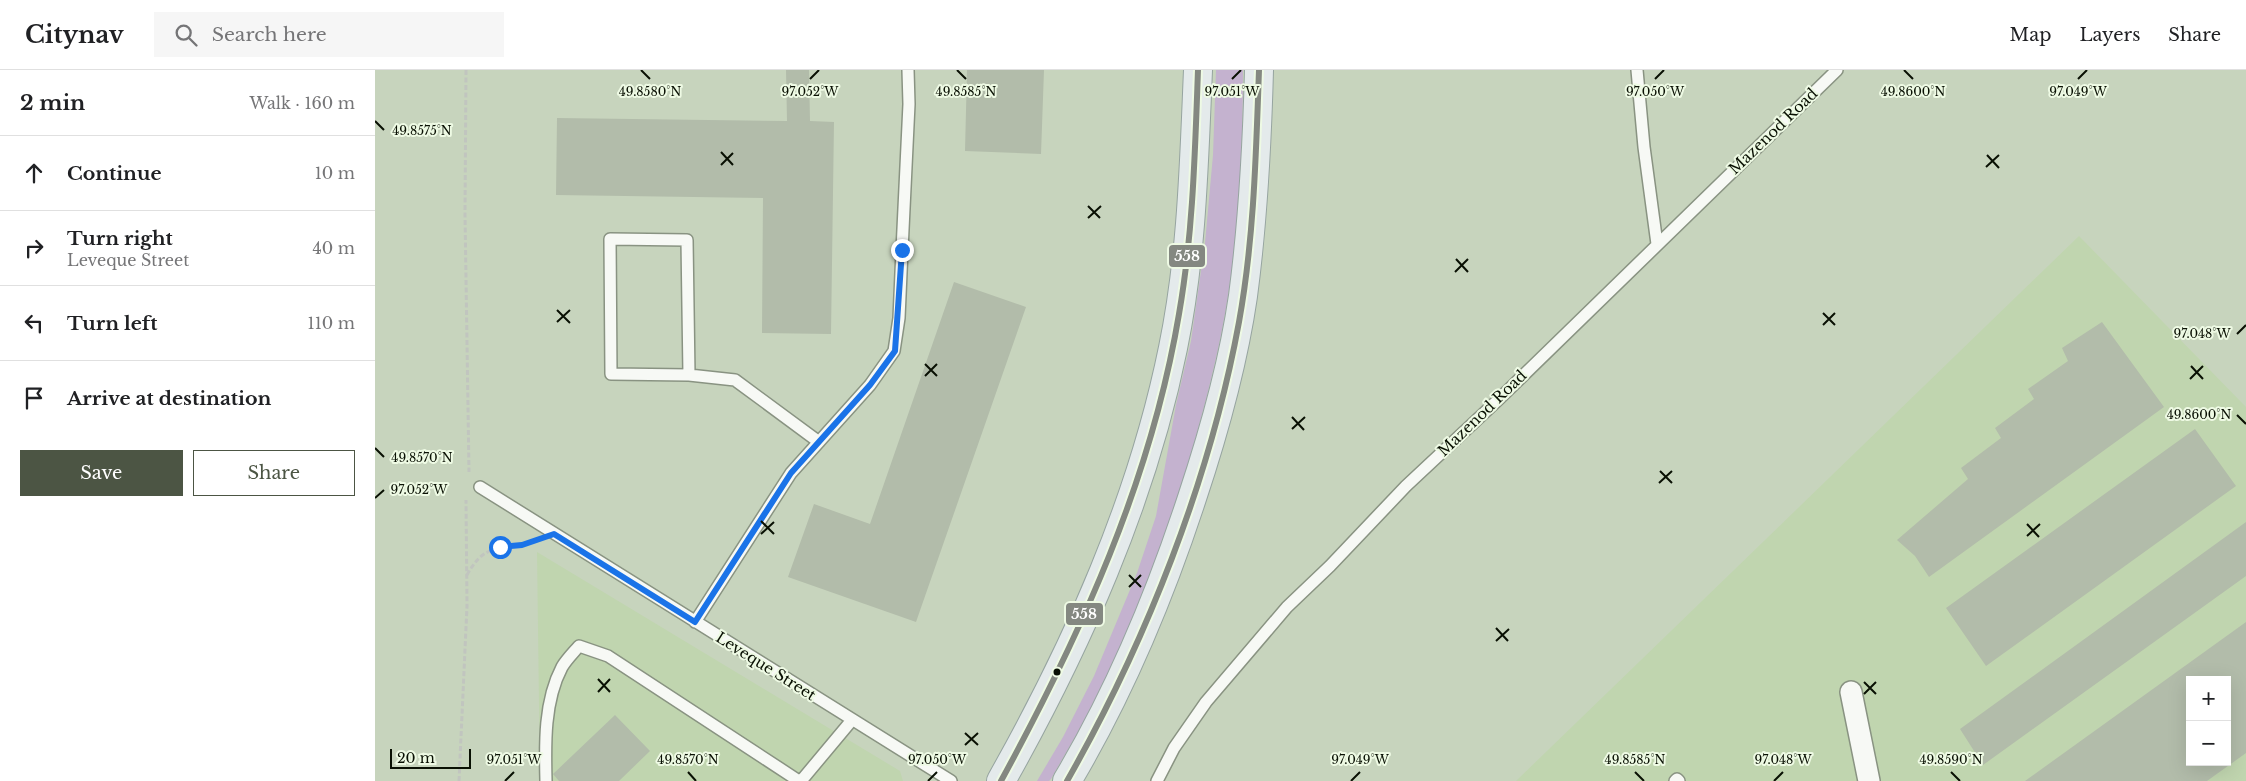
<!DOCTYPE html>
<meta charset="utf-8">
<style>
body{margin:0;font-family:"Libre Baskerville",serif;background:#f6f6f6;color:#202124}
.controls{position:absolute;right:15px;bottom:15px;display:grid;overflow:hidden;border-radius:0px;box-shadow:0 5px 20px #0002}
.controls button{width:45px;height:45px;display:grid;place-items:center;padding:0;border:0;border-bottom:1px solid #e0e0e0;background:#fff;color:#202124;font:25px sans-serif}
.scale{position:absolute;left:15px;bottom:12px;width:81px;box-sizing:border-box;padding-left:5px;border:2px solid #091003;border-top:0;font-size:14px;line-height:18px;white-space:nowrap;color:#091003;-webkit-text-stroke:4px #eefae4;paint-order:stroke}
.stop{position:absolute;width:15px;height:15px;margin:-11px;border:4px solid #1a73e8;border-radius:50%;background:#fff}
.stop.end{background:#1a73e8;border-color:#fff;box-shadow:0 1px 5px #0008}
.list{margin:0;padding:0;list-style:none}
h2{display:flex;justify-content:space-between;align-items:center;height:65px;margin:0;padding:0 20px;font-size:21px}
h2 small{font-size:16px;font-weight:400;color:#757577}
.list li{display:grid;grid-template-columns:32px 1fr auto;gap:15px;align-items:center;box-sizing:border-box;height:75px;padding:0 20px;border-top:1px solid #e0e0e0}
.list b{display:block;font-size:19px;white-space:nowrap}
.list p{margin:0;font-size:16px;white-space:nowrap;color:#757577}
.list em{font-size:16px;font-style:normal;color:#757577}
.actions{display:flex;gap:10px;padding:15px 20px}
.actions a{flex:1;padding:11px 0;border:1px solid #4c5544;border-radius:0px;text-align:center;font-size:18px;color:#4c5544}
.actions .main{background:#4c5544;color:#fff}
.icon{flex:none;width:28px;height:28px;fill:none;stroke:currentColor;stroke-width:2;stroke-linecap:round;stroke-linejoin:round}
.map{position:relative;flex:none;width:1871px;height:711px;overflow:hidden}
header{display:flex;align-items:center;gap:30px;box-sizing:border-box;height:70px;padding:0 25px;background:#fff;border-bottom:1px solid #e0e0e0}
header strong{font-size:24px}
nav{display:flex;gap:28px;margin-inline-start:auto;font-size:18px}
.search{width:350px;height:45px;background:#f6f6f6;display:flex;align-items:center;gap:12px;box-sizing:border-box;padding:0 18px;border-radius:0px;color:#757577;font-size:19px}
main{display:flex}
aside{flex:1;background:#fff}
.map>svg:first-child{display:block}
.built{fill:#c0d5af;fill-rule:evenodd}
.green{fill:#c4b2cf}
.building{fill:#b2bcaa;fill-rule:evenodd}
.lines{fill:none;stroke-linecap:round;stroke-linejoin:round}
.service-casing{stroke:#899382;stroke-width:14}
.minor-casing{stroke:#899382;stroke-width:24}
.primary-casing{stroke:#96a4a0;stroke-width:30}
.path{stroke:#c1c5bf;stroke-width:3;stroke-dasharray:5 2.5;stroke-linecap:butt}
.service{stroke:#f7f9f5;stroke-width:11}
.minor{stroke:#f7f9f5;stroke-width:21}
.primary{stroke:#e4eaeb;stroke-width:28}
.bus-1-casing{stroke:#eefae4;stroke-width:10}
.bus-1{stroke:#848881;stroke-width:6}
.route{stroke:#1a73e8;stroke-width:6}
.ticks{fill:none;stroke:#091003;stroke-width:2}
.bus-dot{fill:#091003;stroke:#eefae4;stroke-width:2}
.labels{text-anchor:middle;dominant-baseline:central;stroke-width:4;stroke-linejoin:round;paint-order:stroke}
.street-label{font-size:15px;fill:#091003;stroke:#eefae4}
.ticks-label{font-size:12px;text-anchor:middle;fill:#091003;stroke:#eefae4;stroke-width:4;stroke-linejoin:round;paint-order:stroke}
.line-badge{stroke:#eefae4;stroke-width:2}
.badge-label{font-size:14px;text-anchor:middle;font-weight:bold;fill:#fff}
</style>
<header>
<strong>Citynav</strong>
<div class="search"><svg class="icon" aria-label="search" viewBox="0 0 24 24"><circle cx="10" cy="10" r="6"/><path d="M15 15l6 6"/></svg>Search here</div>
<nav><a>Map</a><a>Layers</a><a>Share</a></nav>
</header>
<main>
<aside>
<h2>2 min<small>Walk · 160 m</small></h2>
<ul class="list">
<li><svg class="icon" aria-label="ahead" viewBox="0 0 24 24"><path d="M12 20V5M6 11l6-6 6 6"/></svg><div><b>Continue</b></div><em>10 m</em></li>
<li><svg class="icon" aria-label="right" viewBox="0 0 24 24"><path d="M7 20v-9h11M14 6l5 5-5 5"/></svg><div><b>Turn right</b><p>Leveque Street</p></div><em>40 m</em></li>
<li><svg class="icon" aria-label="left" viewBox="0 0 24 24"><path d="M17 20v-9H6M10 6l-5 5 5 5"/></svg><div><b>Turn left</b></div><em>110 m</em></li>
<li><svg class="icon" aria-label="arrive" viewBox="0 0 24 24"><path d="M6 21V4h12l-3 4 3 4H6"/></svg><div><b>Arrive at destination</b></div></li>
</ul>
<div class="actions"><a class="main">Save</a><a>Share</a></div>
</aside>
<div class="map">
<svg width="1871" height="711" viewBox="0 0 1871 711">
<rect width="100%" height="100%" fill="#c7d4bd"/>
<path class="built" d="M1704,166L1871,337V711H1141ZM1815,610H1852V692H1815Z
M162,482L525,701L528,711H165Z"/>
<path class="green" d="M841,0H868C868,94 862,201 840,292C815,402 776,511 729,613C713,646 694,677 676,709L674,711H662L688,667L719,606L762,503L781,446L801,335L816,271L830,173L838,85Z"/>
<path class="building" d="M411,0H434L435,51L459,52L456,264L387,263L388,128L181,125L182,48L412,51Z
M592,0H669L666,84L590,81Z
M579,212L651,237L541,552L413,507L439,434L495,454Z
M1727,252L1789,337L1554,507L1540,486L1522,470L1593,409L1586,398L1626,368L1620,358L1659,329L1653,319L1693,291L1687,278Z
M1820,359L1861,416L1611,596L1571,538Z
M1871,452V506L1608,695L1585,659Z
M1871,552V683L1832,711H1650ZM1815,610H1852V692H1815Z
M240,645L275,681L244,711H184L178,704Z"/>
<g class="lines">
<g class="service-casing">
<path id="service" d="M1262,0L1269,77L1282,174
M314,305L312,170L235,169L236,304L314,305L360,310L444,372
M105,417L576,711
M320,552L416,403L495,315L519,281L524,248L527,180L534,34L533,0
M171,711C170,674 169,631 187,597C191,590 198,583 204,576L233,586L424,711
M426,711L477,650
M782,711L799,678L831,632L912,537L955,496L1031,416L1123,330L1462,0
M1300,711L1302,709L1304,711"/>
</g>
<g class="minor-casing">
<path id="minor" d="M1476,622L1494,711"/>
</g>
<g class="primary-casing">
<path id="primary" d="M626,711C702,576 767,431 798,278C817,186 819,93 823,0
M692,711C745,622 785,526 817,428C839,362 858,295 868,226C878,151 882,76 884,0"/>
</g>
<path class="path" d="M91,0L90,144L94,402
M92,505C112,469 125,484 155,472
M84,711L92,536L91,430"/>
<use href="#service" class="service"/>
<use href="#minor" class="minor"/>
<use href="#primary" class="primary"/>
<g class="bus-1-casing">
<path id="bus-1" d="M626,711C706,564 776,411 804,244C818,164 820,82 823,0
M692,711C771,572 835,410 864,252C879,169 881,84 884,0"/>
</g>
<use href="#bus-1" class="bus-1"/>
</g>
<g class="lines">
<path class="route" d="M125,477L147,475L179,464L320,552L416,403L495,315L520,281L527,180"/>
</g>
<path class="ticks" d="M266,0L275,9M582,0L591,9M1529,0L1538,9M435,9L444,0M857,9L866,0M1280,9L1289,0M1703,9L1712,0M0,51L9,60M346,82L358,95M1612,85L1624,98M346,95L358,83M1611,97L1624,85M713,136L725,148M713,148L726,136M1081,189L1093,202M1080,202L1093,189M182,240L195,253M1448,243L1460,255M182,252L195,240M1448,255L1460,243M1862,264L1871,255M550,294L562,306M1816,296L1828,309M550,306L562,294M1815,309L1828,296M1862,345L1871,354M917,347L929,360M917,359L930,347M0,378L9,387M1285,401L1297,413M1284,413L1297,401M0,428L9,420M386,451L399,464M1652,454L1664,467M386,464L399,452M1652,466L1665,454M754,505L766,517M754,517L766,505M1121,558L1133,571M1121,571L1134,559M223,609L235,622M1489,612L1501,624M223,622L235,609M1489,624L1501,612M590,663L603,675M590,675L603,663M313,702L321,711M1260,702L1269,711M1576,702L1585,711M130,711L139,702M553,711L562,702M976,711L985,702M1399,711L1408,702"/>
<circle class="bus-dot" cx="682" cy="602" r="4.5"/>
<g class="labels">
<g class="street-label">
<text transform="translate(1398 61) rotate(-44)">Mazenod Road</text>
<text transform="translate(1107 343) rotate(-44)">Mazenod Road</text>
<text transform="translate(391 596) rotate(32)">Leveque Street</text>
</g>
</g>
<g class="ticks-label">
<text x="435" y="26">97.052°W</text>
<text x="857" y="26">97.051°W</text>
<text x="1280" y="26">97.050°W</text>
<text x="1703" y="26">97.049°W</text>
<text x="275" y="26">49.8580°N</text>
<text x="591" y="26">49.8585°N</text>
<text x="1538" y="26">49.8600°N</text>
<text x="47" y="65">49.8575°N</text>
<text x="1827" y="268">97.048°W</text>
<text x="1824" y="349">49.8600°N</text>
<text x="47" y="392">49.8570°N</text>
<text x="44" y="424">97.052°W</text>
<text x="313" y="694">49.8570°N</text>
<text x="1260" y="694">49.8585°N</text>
<text x="1576" y="694">49.8590°N</text>
<text x="139" y="694">97.051°W</text>
<text x="562" y="694">97.050°W</text>
<text x="985" y="694">97.049°W</text>
<text x="1408" y="694">97.048°W</text>
</g>
<g class="line-badge">
<rect x="793" y="174" width="38" height="24" rx="5" fill="#848881"/>
<rect x="690" y="532" width="39" height="24" rx="5" fill="#848881"/>
</g>
<g class="badge-label">
<text x="812" y="191">558</text>
<text x="709" y="549">558</text>
</g>
</svg>
<div class="controls">
<button>+</button>
<button>−</button>
</div>
<div class="scale">20 m</div>
<div class="stop" style="left:125px;top:477px"></div>
<div class="stop end" style="left:527px;top:180px"></div>
</div>
</main>
